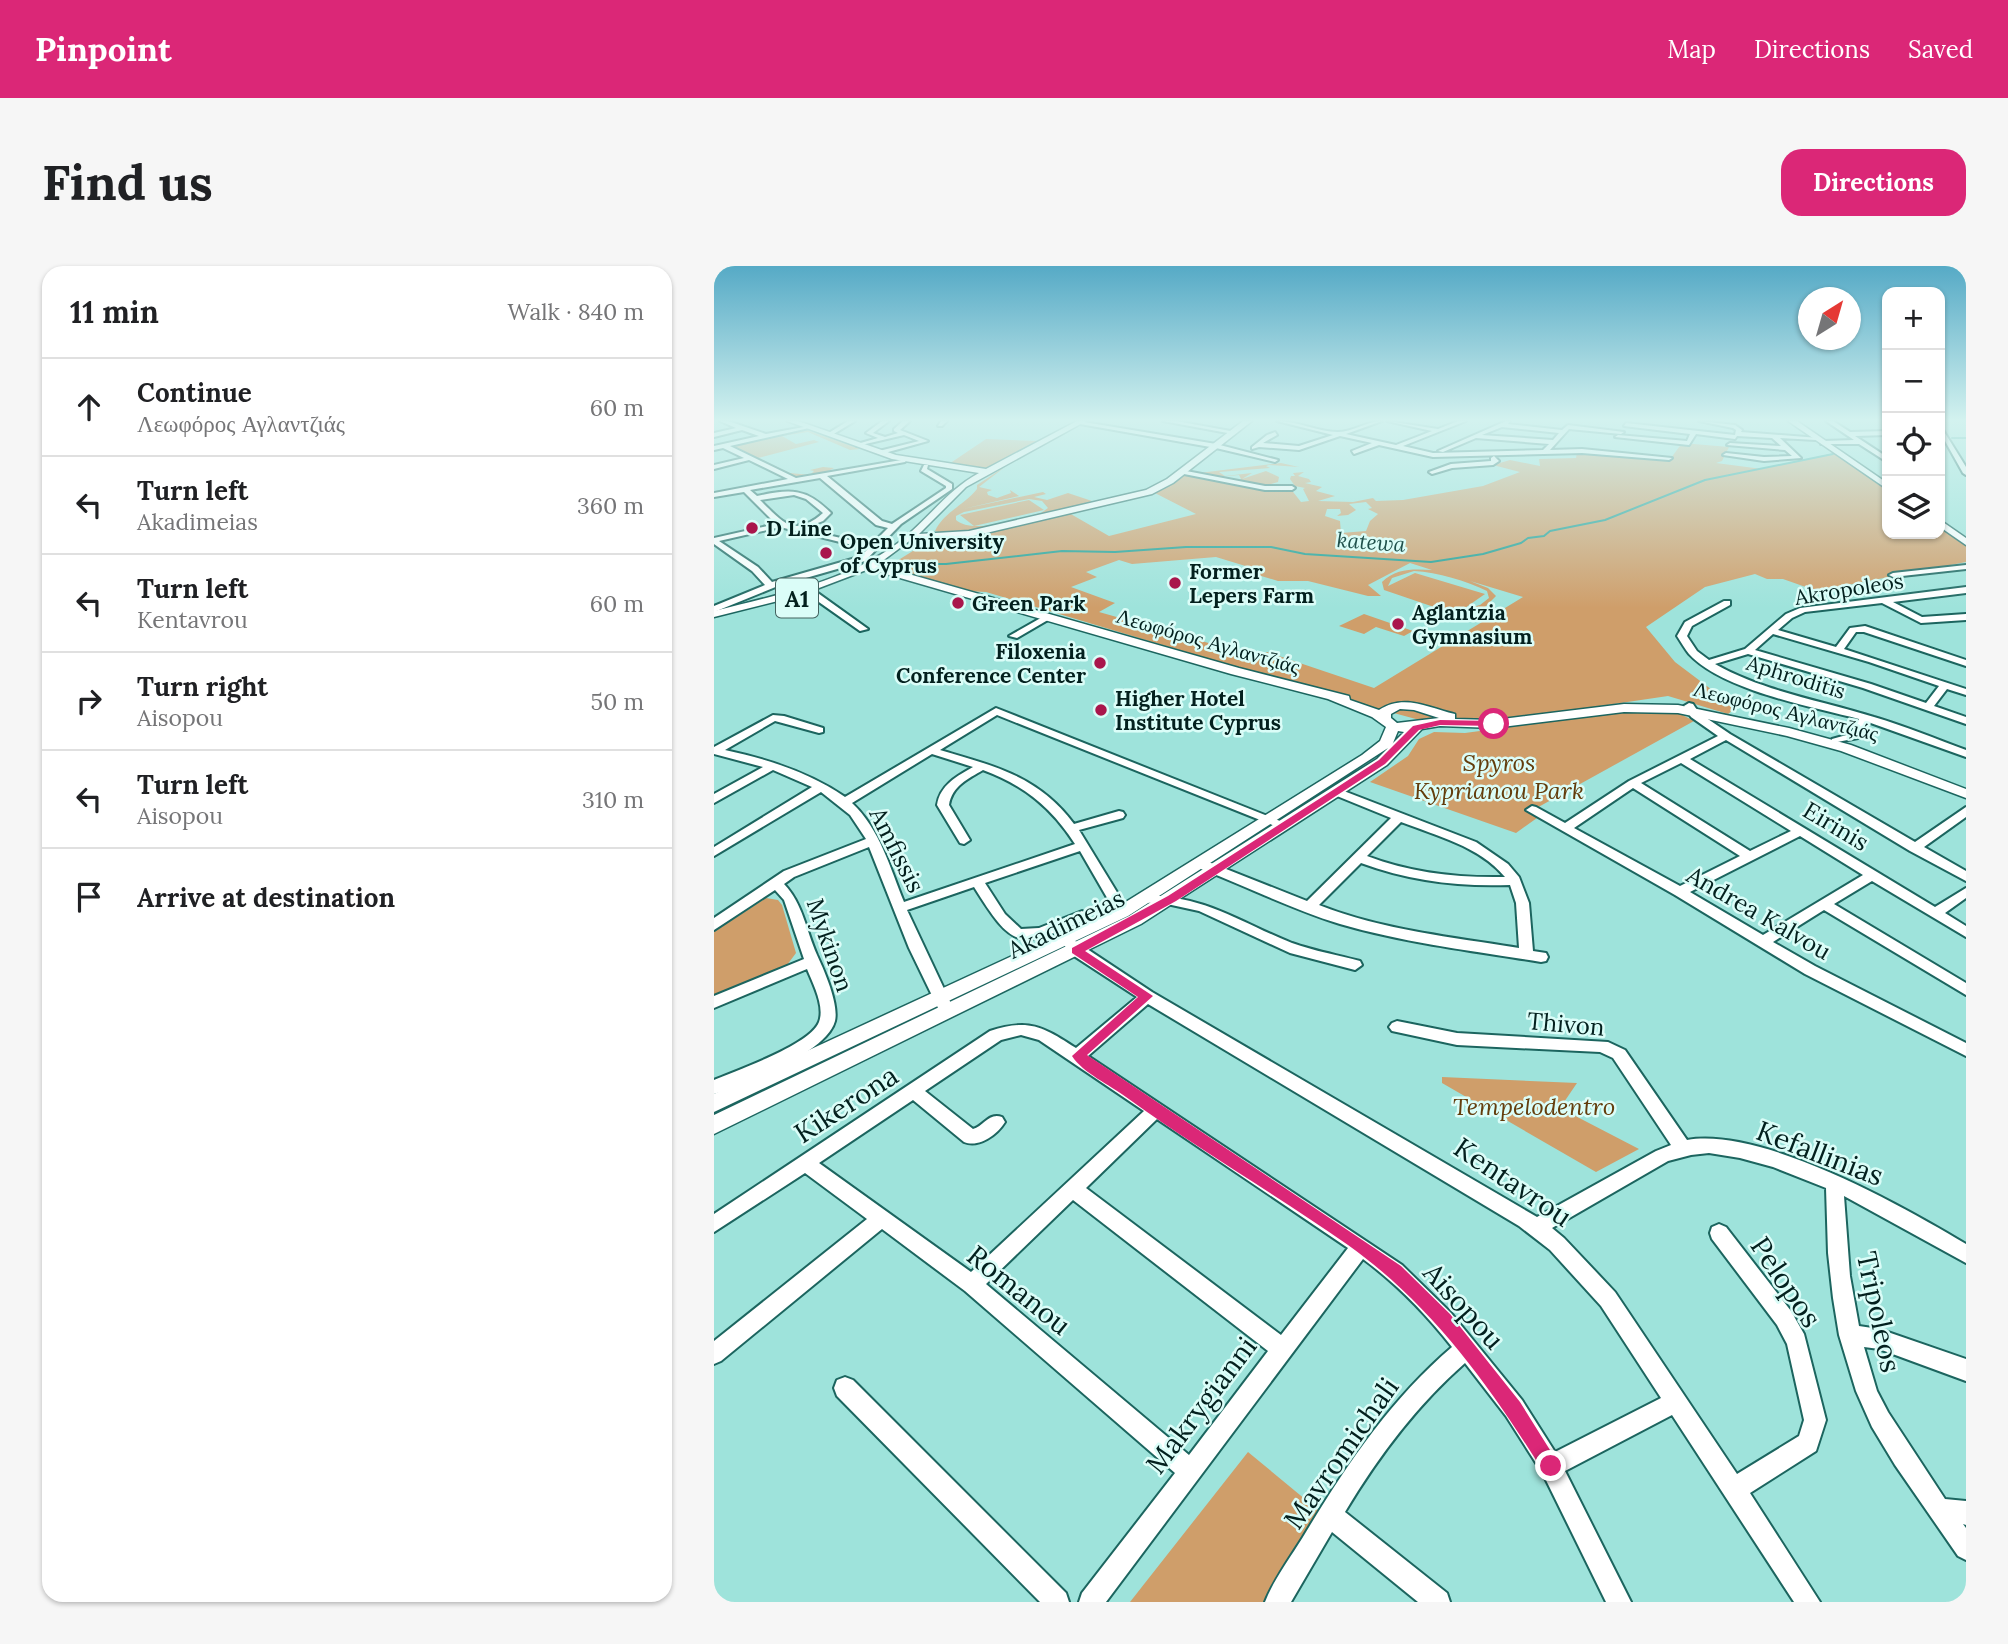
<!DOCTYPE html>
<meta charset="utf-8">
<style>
body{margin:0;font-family:Lora,serif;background:#f6f6f6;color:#202124}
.controls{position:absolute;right:21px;top:21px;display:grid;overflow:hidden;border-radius:14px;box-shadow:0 2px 5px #0004}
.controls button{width:63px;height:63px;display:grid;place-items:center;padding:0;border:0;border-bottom:2px solid #e0e0e0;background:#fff;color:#202124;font:35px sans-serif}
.compass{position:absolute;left:1084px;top:21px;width:63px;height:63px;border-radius:50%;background:#fff;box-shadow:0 2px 5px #0004;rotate:37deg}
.stop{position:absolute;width:21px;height:21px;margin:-16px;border:5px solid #db2777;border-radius:50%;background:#fff}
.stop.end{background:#db2777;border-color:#fff;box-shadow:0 2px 7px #0008}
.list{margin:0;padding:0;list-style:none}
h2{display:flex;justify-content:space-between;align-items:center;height:91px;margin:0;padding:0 28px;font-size:30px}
h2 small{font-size:23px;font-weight:400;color:#757577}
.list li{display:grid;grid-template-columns:46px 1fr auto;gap:21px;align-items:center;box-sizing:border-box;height:98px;padding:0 28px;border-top:2px solid #e0e0e0}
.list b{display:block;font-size:26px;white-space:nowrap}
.list p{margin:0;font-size:23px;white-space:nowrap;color:#757577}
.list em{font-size:23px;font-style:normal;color:#757577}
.icon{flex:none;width:38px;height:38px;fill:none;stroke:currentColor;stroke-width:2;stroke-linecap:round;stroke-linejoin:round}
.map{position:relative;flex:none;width:1252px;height:1336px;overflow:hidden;border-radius:21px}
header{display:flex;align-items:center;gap:42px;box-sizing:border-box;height:98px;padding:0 35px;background:#db2777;color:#fff}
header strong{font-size:33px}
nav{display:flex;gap:38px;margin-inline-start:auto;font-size:24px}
.intro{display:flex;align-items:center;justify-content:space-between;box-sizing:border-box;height:168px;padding:0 42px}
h1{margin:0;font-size:49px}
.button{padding:18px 32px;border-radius:21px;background:#db2777;color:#fff;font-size:24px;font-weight:700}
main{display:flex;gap:42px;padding:0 42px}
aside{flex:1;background:#fff;border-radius:21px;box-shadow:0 2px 5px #0004}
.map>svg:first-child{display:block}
.green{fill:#cf9e6a;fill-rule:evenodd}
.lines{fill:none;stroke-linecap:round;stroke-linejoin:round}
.stream{stroke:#1b9c92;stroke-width:2}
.minor-casing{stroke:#1c655f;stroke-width:4}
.major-casing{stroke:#1c655f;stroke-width:3}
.minor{fill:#fff;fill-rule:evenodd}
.major{fill:#fff;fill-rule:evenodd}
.route{fill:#db2777}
.poi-dot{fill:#a9164c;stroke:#dbfdf8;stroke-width:2.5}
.labels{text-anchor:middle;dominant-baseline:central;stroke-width:5;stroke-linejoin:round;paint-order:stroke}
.far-poi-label{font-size:21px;font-weight:bold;fill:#03201e;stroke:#dbfdf8;text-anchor:start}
.far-water-label{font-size:21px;font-style:italic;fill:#1f504b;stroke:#dbfdf8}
.far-street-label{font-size:21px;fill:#03201e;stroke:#dbfdf8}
.shield{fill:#dbfdf8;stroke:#44625f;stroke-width:2}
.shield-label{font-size:23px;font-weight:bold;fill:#03201e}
.park-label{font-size:24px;font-style:italic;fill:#633d0c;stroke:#dbfdf8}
.street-label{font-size:24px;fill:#03201e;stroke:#dbfdf8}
.near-street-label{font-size:28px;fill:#03201e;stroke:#dbfdf8}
</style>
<header>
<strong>Pinpoint</strong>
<nav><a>Map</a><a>Directions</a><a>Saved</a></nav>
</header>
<div class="intro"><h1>Find us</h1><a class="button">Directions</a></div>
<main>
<aside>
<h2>11 min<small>Walk · 840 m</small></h2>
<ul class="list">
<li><svg class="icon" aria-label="ahead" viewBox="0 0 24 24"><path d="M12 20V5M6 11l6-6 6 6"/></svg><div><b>Continue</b><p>Λεωφόρος Αγλαντζιάς</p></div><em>60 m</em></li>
<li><svg class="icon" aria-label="left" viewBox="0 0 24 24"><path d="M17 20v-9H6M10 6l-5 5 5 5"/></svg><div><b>Turn left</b><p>Akadimeias</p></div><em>360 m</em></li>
<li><svg class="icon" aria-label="left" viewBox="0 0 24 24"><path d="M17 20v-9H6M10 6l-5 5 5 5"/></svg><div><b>Turn left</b><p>Kentavrou</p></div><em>60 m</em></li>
<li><svg class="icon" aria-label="right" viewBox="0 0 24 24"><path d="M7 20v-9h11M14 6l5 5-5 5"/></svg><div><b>Turn right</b><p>Aisopou</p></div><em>50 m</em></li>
<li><svg class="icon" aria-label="left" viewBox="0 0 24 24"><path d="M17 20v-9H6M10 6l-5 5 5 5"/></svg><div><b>Turn left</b><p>Aisopou</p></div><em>310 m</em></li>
<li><svg class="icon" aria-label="arrive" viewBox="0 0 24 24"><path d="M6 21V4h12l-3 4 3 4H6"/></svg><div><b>Arrive at destination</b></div></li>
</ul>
</aside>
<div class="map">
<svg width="1252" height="1336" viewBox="0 0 1252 1336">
<rect width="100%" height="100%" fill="#9ee3db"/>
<path class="green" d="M85,164H93L146,183L136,184L94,166L68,170L82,178L100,174L105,176L44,192L76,207L96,209L100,205L96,204L109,201L120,202C111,208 94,210 81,210L19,180Z
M272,173L323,175L274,202L235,198Z
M968,177L1015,181L1008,195L1002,197L1048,203L1120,187L1173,223V268H1226V262L1252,280V296L1103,325L1069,313H1053L1041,308L991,321L932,361L961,396L1022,442L1014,448L954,430L770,457L724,459L628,433L272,326L253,325L187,309L178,298L202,283L212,273L355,247L395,270L482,248L439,226L471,208L485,210V207L567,197L585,201L555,199L552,200L556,202L505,206L511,210L538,207L528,213L552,205L565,211L564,216L550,220L523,216L527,213L525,209L503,211L517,214L522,213L505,215C529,224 551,222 576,222L587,236L595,235L589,223L591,222L581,220L576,213L577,210H581L579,207L590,206L584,210L595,213L597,216L591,217L608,221L602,225L621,230L604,235L639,236L659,232L662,235L689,234L769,220L806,206L779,199L796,194L826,200L825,193L862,192L863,187L957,192ZM652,236L658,242L654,243L664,248L656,255L652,265L627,267L626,255L611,250L613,243H626L627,247L623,250L634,249L642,244L635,238ZM502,291L538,302L534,306L564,315H594L654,330H667L654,319L696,297L718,304C700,303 682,302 668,316L670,324L764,356L767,354L747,347L771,341L782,330L774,322L756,315L809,331L660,422L553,386L544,391L385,346L401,337L357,321L383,311L372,306L405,294L418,298ZM700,305C724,306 752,315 773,325L775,332L766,339L748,344L771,328L701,307L674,320L678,312Z
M292,200L265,221L278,224L273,226L274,229L283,232L297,227L296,224L305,230L249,243L329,226L332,228L320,231L333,234L354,227L378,235C344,245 252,275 221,265C230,246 249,240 263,223V219ZM315,233L328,235L334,242L327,247C306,252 259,269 242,254V250L250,246Z
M315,234L330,244L260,260L246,249Z
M650,348L699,365L690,370L662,361L650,368L625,360Z
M934,442H955L980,455L819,544L823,552L802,567L656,516L694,490L705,473L720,466L751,467Z
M52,632L64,634L68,639L82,687L73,699L0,731V666Z
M728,811L863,817L846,842L925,883L882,906L728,817Z
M534,1186L609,1248L555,1336H416Z"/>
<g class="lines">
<path class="stream" d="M1238,172H1252
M178,298H232L348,285L401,286L472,281H557L591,288L717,296L769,288L807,277L814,272L830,270L836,265L891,254L991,214L1119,188"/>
<g class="minor-casing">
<path id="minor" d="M6,155H14L52,168L95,160V162L16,180L82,212L193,193L191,196L113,210L168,255L178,258L232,222V220L207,205L210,199H214L213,203L238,218V223L187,258L151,295L64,320L0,346V340L51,319L38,305L0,278V272L62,258L30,226L0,231V227L74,213L35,194L0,203V199L30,192L9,182L0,184V180L45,170L28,164L0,171V167L22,162ZM106,212L162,259L174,262L157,279L88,263L109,255L117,247C91,221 76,223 43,230L36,224ZM80,229L92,233L109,247C79,273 68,255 46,234ZM66,261L154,283L145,291L58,316L44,301L5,275Z
M134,155H141L118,169L113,168Z
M168,155H175L159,167L171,171L184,167L180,165V163L189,155H196L186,164L214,175L167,188L165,185L205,175L190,169L143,180V178L164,172L152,167Z
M227,155H233L228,160H224Z
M364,155L502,178L564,194L561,196L502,182L366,158Z
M449,155H462L522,166L519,168Z
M563,155C584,155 604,166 624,166C639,166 653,155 668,155L632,168L682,179L718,165L673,155L724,163L744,155H752L689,180L719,187L829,184L835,178L762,172L729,186L724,185L792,155H796L794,158L848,164L854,159L910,166L907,168L855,163L836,184L868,183L958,192L955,194L868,187L719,191L665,179L640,188L638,185L658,177L626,170L585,184L545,181L538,183V181L553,169L561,166L563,169L549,177L585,180L619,169ZM788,161L845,167L839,174L768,169Z
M985,155L1021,159L1028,164L1027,166L1105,172L1102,174L1066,172L1087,192L1050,195L1009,189L1012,187L1050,191L1078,190L1071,184L1013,179L1016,177L1067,180L1058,172L1023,170L1021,173L982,168L975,179L901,171L904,169L973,175L976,168L910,160L912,157L1021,169L1022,164L1019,162Z
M1112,155H1119L1136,166L1173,165V169L1141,170L1173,191V196L1145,178H1107L1109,175L1140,174Z
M1226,159L1252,201V209L1249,207L1226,166Z
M780,190L785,195L779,199L738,202L718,208L715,206L737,198L777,195V192Z
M467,204L551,220H578L581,222L578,224H551L465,207Z
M1252,299V303L1179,311L1175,309L1179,307Z
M1252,321V327L1179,336L1208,351L1252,348V354L1207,357L1168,337L1091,346L1078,352L1064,364L1122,381L1136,362L1151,360L1252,394V400L1150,366H1142L1130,383L1252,423V429L1233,423L1220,440L1252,451V458L1149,422L1034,388L1001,398C1051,426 1106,434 1160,451C1191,460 1222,473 1252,484V491L1154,456L1144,472L1118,477V473L1136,468L1145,453C1098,441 1008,424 975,388C971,383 967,376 963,370L971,356L1010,335H1016V339L978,360L973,370L983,385L995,394L1031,383L1072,348L1086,342ZM1059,368L1155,396L1225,420L1212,437L1157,418L1041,384Z
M95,325H101L154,363L146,365L95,329Z
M332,349L339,351L303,372L295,370Z
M975,437L979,438L985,447L1016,468L1201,576L1252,541V551L1210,581L1252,605V615L1196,585L1012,474L976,493L1221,641L1252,622V632L1231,647L1252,660V671L1158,615L1120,638L1252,717V729L1110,644L1059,676L1101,700L1252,777V790L1091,708L961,629L812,544L818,540L822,541L851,557L915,515L1004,470L977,451L970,440ZM967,497L1077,565L1036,585L927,517ZM919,522L1026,590L966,620L860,562ZM1086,570L1149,609L1049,669L976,626Z
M282,442L576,559L570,563L566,562L283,449L226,484C280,500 325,510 360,558L405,545L409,546L411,549L409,552L365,564L415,646L413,649H403L366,585L271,617L291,648L307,663L325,662L368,645L375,650L373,653C305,683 300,685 260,621L193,644L240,744L237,748H227L195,682L155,581L80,611L70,618C89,638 92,664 103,689C110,704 125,738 121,755C113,787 30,818 0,828V814C23,804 96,779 105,756C111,740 99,718 93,703L0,742V730L90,693L70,634L61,624L0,664V652L70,605L152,573L136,549L107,526L0,590V581L98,521L59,504L0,537V528L49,501L0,488V481L59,449L70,450L109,462V466L105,467L61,455L11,484C53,493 95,506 131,531ZM218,488L259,501C243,510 226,519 223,539L246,577L250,578L256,574L235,539C238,520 254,513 269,504C310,519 338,542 361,578L190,636C176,602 166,563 138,537Z
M622,522L762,576L794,598L805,611L815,637L819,685L832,687L834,691L832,695L827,696C760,685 691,677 626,658C580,644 534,621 487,603L486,600L487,597H497L593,635L677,552L618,528L616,526ZM687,556C723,570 765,580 791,611C743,612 698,607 653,590ZM647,597C696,615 744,621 796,619L802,637L805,682C738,671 668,664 605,639Z
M431,629C494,631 523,655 578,677C600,685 624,689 646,695L648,699L641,704L576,687L485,645L453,638L426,636L424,633Z
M355,671L438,726L823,951L942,885L957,879L899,792L886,786L743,779L678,765L675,761L678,757L683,755L743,767L894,776L911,784L973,874C1048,861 1187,939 1252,978V997L1130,930L1136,1010L1145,1060L1165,1063L1252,1093V1115L1165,1083L1150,1081L1163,1125L1174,1146L1231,1233L1252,1235V1259L1249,1258L1252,1262V1294L1244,1290L1181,1199L1158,1161L1142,1125L1125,1069L1119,1032L1114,987L1112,922L1059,901L1026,892L995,887L977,889L954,895L838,962L850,972L901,1026L1023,1208L1085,1170L1090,1154L1073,1078L1063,1059L998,973L996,967L998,961L1005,958L1012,961L1077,1045L1090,1068L1112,1154L1102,1185L1036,1227L1106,1336H1080L958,1149L851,1205L917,1336H892L829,1208L792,1150L751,1097C702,1140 664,1191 631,1246L733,1327L736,1336H704L618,1266L577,1336H551C560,1313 576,1292 589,1271C631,1201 676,1134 738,1081C712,1048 683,1018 649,993L392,1336H365L368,1327L461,1207L251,1025L168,963L7,1095L0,1098V1075L153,953L91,907L0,966V948L276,765C316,752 329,761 362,782L423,731L357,688L348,676ZM434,738L805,960L836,984L887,1040L947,1132L841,1186L808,1134L737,1047L688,999L374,790ZM307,769L325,774L430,845L257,1006L105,897L199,834L250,876C265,882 283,869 291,856L288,851C275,846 270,860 259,863L211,825L287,774ZM443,853L634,982L567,1069L372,922ZM359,934L554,1085L475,1189L272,1018Z
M131,1111L139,1114L352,1327L355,1336H326L123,1130L120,1122L123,1114Z"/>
</g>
<g class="major-casing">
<path id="major" d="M73,155H84L182,189L272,203L363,155H372L252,221L205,268L255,265L432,224L453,213L529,155H538L459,217L438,228L255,271L207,273L202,270L163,299L525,402L635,430L636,434L665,444C690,427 715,442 741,448V453L780,454L910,438L964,439L1075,462L1137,479L1252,523V532L1127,485L1073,470L964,447L910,446L780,462L726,460L708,463L673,499L427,658L0,868V849L415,650L663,493L674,482L414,650L0,846V828L402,642L648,489L666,475L672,461L658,451L614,433L517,408L155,303L84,330L0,351V345C62,329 132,316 184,277C213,255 233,224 265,207L178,193ZM686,443L700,444L725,452L683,457L677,452V448ZM684,465L690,466L678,478L679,477Z
M1074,155H1083L1173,217V223Z
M1226,254L1252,272V279L1226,261Z"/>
</g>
<use href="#minor" class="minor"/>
<use href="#major" class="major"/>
</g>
<linearGradient id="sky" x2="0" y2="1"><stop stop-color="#56aac6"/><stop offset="0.45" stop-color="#d3f2ef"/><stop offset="1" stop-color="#d3f2ef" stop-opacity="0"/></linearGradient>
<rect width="1252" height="342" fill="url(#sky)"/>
<path class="route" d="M726,454L780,455L784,458L780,460L726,459L705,464L671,498L625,528L462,635L371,685L439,730L373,789L687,1000L736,1048L806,1136L846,1200L843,1207L837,1209L830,1207C777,1121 717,1038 634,979C561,928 484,883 412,831C396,819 369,807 358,790L424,731L358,687V682L454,630L619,524L665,494L699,460Z"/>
<g class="poi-dot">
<circle cx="38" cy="262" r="7"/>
<circle cx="112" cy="287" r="7"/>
<circle cx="461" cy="317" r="7"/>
<circle cx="244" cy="337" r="7"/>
<circle cx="684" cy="358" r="7"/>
<circle cx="386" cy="397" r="7"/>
<circle cx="387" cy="444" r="7"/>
</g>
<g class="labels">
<g class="far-poi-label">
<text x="52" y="262">D Line</text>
<text x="126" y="275">Open University<tspan x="126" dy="24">of Cyprus</tspan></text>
<text x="475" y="305">Former<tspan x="475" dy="24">Lepers Farm</tspan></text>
<text x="258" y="337">Green Park</text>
<text x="698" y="346">Aglantzia<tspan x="698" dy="24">Gymnasium</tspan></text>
<text x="372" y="385" text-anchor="end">Filoxenia<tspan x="372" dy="24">Conference Center</tspan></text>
<text x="401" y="432">Higher Hotel<tspan x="401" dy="24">Institute Cyprus</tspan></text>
</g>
<g class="far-water-label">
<text transform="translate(657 276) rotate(4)">katewa</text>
</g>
<g class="far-street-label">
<text transform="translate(1135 323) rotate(-9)">Akropoleos</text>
<text transform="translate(494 375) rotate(16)">Λεωφόρος Αγλαντζιάς</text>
<text transform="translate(1082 411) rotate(17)">Aphroditis</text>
<text transform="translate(1072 445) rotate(14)">Λεωφόρος Αγλαντζιάς</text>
</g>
<rect class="shield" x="62" y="312.5" width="42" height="39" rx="5"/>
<g class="shield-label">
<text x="83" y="332">A1</text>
</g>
<g class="park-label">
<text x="785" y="496">Spyros<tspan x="785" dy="28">Kyprianou Park</tspan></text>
<text x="820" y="840">Tempelodentro</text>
</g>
<g class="street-label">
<text transform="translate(1122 560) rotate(31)">Eirinis</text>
<text transform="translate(183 584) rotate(63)">Amfissis</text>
<text transform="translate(1045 647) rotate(30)">Andrea Kalvou</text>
<text transform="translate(352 658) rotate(-26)">Akadimeias</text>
<text transform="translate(116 679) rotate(71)">Mykinon</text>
<text transform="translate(852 758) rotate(5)">Thivon</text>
</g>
<g class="near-street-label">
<text transform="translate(132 838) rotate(-33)">Kikerona</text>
<text transform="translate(1106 887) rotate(21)">Kefallinias</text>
<text transform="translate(799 916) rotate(34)">Kentavrou</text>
<text transform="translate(1072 1016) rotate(56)">Pelopos</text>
<text transform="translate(305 1024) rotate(39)">Romanou</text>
<text transform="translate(750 1040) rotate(48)">Aisopou</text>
<text transform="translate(1165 1046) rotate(78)">Tripoleos</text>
<text transform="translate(487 1139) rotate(-53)">Makrygianni</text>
<text transform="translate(627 1187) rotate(-55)">Mavromichali</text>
</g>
</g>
</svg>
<div class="controls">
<button>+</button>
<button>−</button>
<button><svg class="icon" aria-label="locate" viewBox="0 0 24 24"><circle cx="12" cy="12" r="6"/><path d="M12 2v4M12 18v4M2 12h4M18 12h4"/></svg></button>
<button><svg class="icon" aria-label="layers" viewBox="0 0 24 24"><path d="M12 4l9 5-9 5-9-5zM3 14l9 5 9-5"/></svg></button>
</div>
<svg class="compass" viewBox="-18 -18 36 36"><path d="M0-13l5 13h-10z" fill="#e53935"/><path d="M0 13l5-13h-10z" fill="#757577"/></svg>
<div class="stop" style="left:780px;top:458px"></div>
<div class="stop end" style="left:837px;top:1200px"></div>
</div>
</main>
